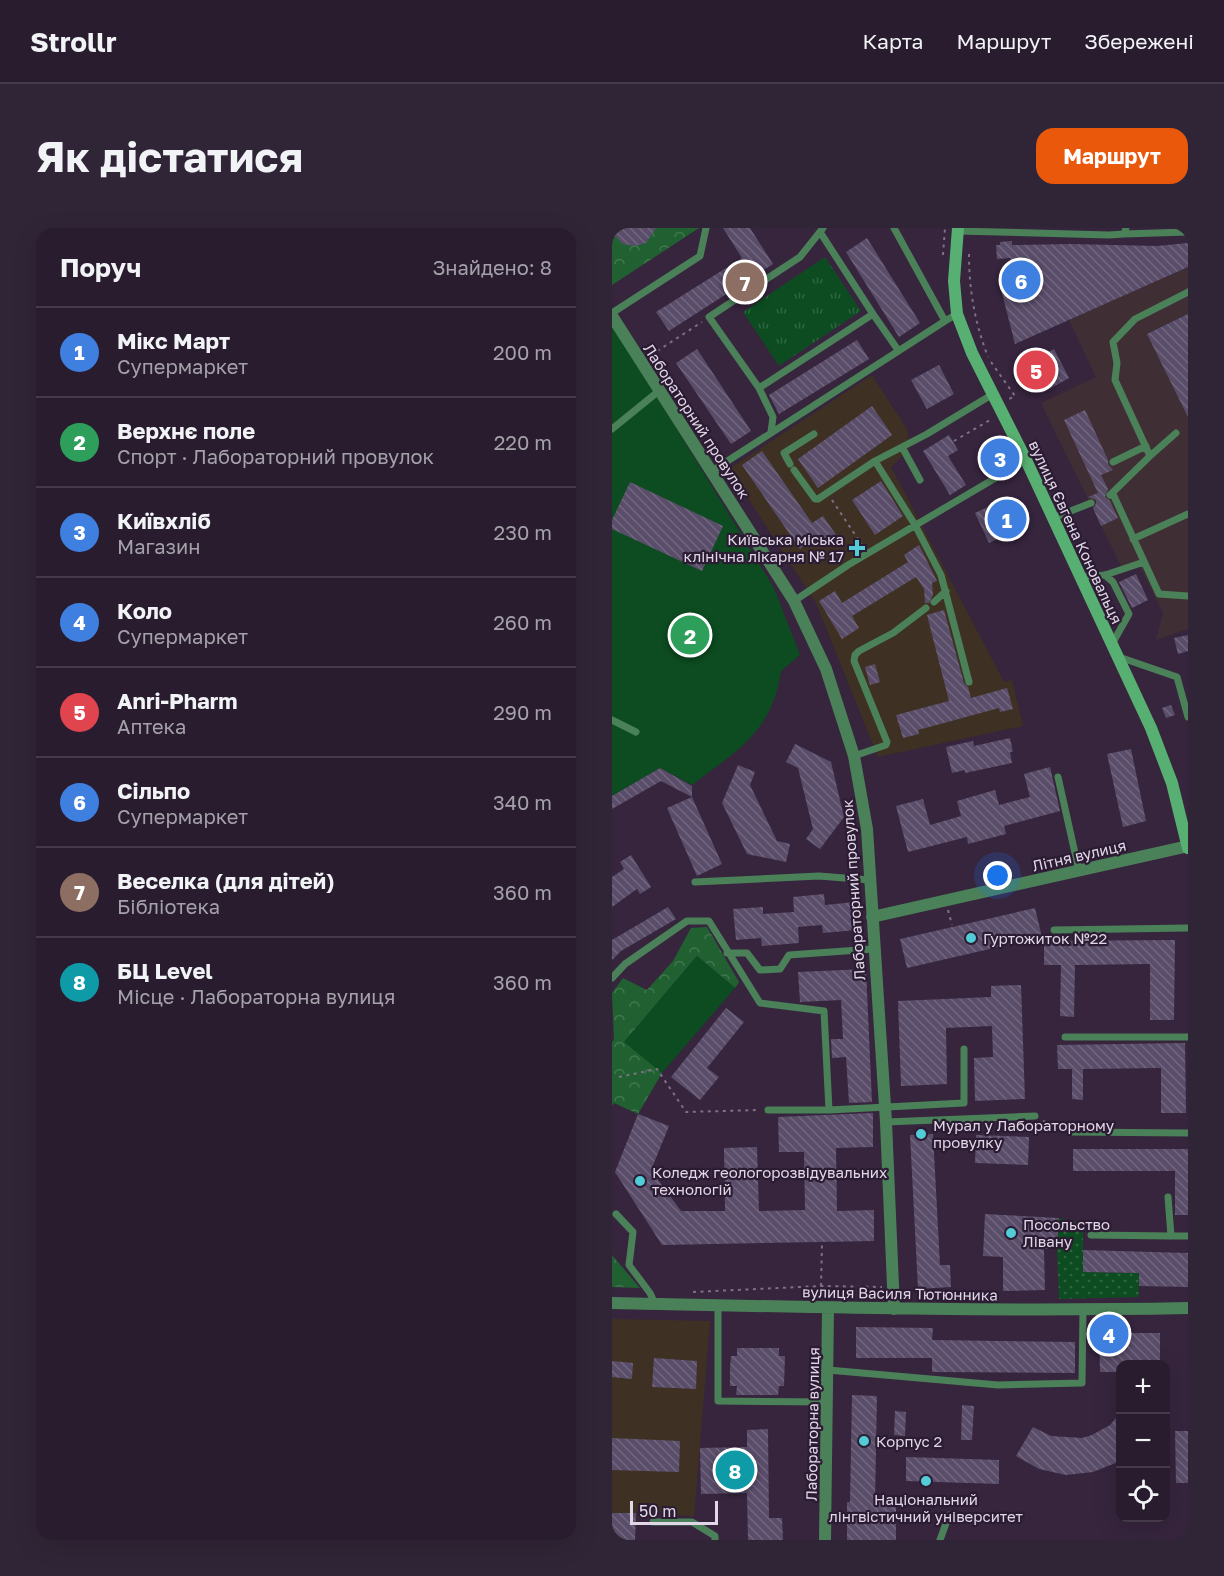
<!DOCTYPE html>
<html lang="uk">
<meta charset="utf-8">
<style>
body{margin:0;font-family:"Golos Text",sans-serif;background:#302536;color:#f1f3f6}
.controls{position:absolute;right:18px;bottom:18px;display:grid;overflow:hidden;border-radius:12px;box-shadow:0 6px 24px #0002}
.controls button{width:54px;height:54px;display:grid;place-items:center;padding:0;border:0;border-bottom:2px solid #443a4a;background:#281c2e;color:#f1f3f6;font:30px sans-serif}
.scale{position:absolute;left:18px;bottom:15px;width:88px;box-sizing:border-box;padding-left:6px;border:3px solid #e2d7e7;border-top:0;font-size:16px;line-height:21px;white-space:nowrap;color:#e2d7e7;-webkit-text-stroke:4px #2b1b33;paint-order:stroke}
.you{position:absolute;left:386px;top:648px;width:21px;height:21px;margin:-15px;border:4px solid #fff;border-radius:50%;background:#1a73e8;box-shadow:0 0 0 9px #1a73e833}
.badge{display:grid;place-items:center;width:39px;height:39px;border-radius:50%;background:#ea580c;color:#fff;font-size:20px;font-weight:700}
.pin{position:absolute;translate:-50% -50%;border:3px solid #fff;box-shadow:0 2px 6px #0006}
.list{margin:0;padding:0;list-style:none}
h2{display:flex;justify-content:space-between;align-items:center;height:78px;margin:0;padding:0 24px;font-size:26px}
h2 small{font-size:20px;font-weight:400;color:#a5a1aa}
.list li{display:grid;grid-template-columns:39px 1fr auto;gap:18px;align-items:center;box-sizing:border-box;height:90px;padding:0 24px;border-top:2px solid #443a4a}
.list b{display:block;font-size:22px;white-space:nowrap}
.list p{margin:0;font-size:20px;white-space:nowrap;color:#a5a1aa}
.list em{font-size:20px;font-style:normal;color:#a5a1aa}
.icon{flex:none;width:33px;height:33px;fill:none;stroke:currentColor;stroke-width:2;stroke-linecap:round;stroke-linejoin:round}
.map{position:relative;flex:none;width:576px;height:1312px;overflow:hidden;border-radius:18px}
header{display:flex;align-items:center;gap:36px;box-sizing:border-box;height:84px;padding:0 30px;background:#281c2e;border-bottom:2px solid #443a4a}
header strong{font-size:28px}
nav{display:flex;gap:33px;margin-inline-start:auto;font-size:21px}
.intro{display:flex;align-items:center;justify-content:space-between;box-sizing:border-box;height:144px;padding:0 36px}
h1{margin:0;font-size:42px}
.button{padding:15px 27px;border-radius:18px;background:#ea580c;color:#fff;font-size:21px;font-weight:700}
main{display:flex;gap:36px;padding:0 36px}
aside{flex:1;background:#281c2e;border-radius:18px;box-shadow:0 6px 24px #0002}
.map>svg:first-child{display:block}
.industrial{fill:#402e35}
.medical{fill:#3e3123}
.grass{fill:url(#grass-dots)}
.forest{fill:url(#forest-crowns)}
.park{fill:url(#park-tufts)}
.pitch{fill:#0c4c20}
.building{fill:url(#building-back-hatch)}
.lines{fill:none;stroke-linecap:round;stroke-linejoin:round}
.path{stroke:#7f7085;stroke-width:2;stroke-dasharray:3 4.5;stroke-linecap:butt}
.lane{stroke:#4b8159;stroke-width:7}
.street{stroke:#4b8159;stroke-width:12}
.secondary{stroke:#57b071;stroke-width:12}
.poi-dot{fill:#52ccd6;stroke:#2b1b33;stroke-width:2}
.labels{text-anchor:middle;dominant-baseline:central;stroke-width:4.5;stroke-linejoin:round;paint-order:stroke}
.street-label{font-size:15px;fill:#e2d7e7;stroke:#2b1b33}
.poi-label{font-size:15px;fill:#e2d7e7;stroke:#2b1b33;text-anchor:start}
</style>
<header>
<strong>Strollr</strong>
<nav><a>Карта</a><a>Маршрут</a><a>Збережені</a></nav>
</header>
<div class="intro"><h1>Як дістатися</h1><a class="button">Маршрут</a></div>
<main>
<aside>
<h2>Поруч<small>Знайдено: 8</small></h2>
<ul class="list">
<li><span class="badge" style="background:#3f7fe0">1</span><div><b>Мікс Март</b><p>Супермаркет</p></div><em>200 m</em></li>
<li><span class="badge" style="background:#2e9e5b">2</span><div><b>Верхнє поле</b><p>Спорт · Лабораторний провулок</p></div><em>220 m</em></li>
<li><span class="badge" style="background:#3f7fe0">3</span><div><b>Київхліб</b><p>Магазин</p></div><em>230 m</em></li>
<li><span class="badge" style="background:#3f7fe0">4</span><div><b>Коло</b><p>Супермаркет</p></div><em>260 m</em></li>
<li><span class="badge" style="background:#e0444e">5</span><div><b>Anri-Pharm</b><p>Аптека</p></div><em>290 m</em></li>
<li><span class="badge" style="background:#3f7fe0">6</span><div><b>Сільпо</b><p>Супермаркет</p></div><em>340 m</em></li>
<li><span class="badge" style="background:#8d6e63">7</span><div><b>Веселка (для дітей)</b><p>Бібліотека</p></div><em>360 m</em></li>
<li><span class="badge" style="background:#0f9aa8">8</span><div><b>БЦ Level</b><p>Місце · Лабораторна вулиця</p></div><em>360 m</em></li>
</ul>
</aside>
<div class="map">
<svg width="576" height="1312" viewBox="0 0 576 1312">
<defs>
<pattern id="grass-dots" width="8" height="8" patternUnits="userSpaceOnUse" patternTransform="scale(1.5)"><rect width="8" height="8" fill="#0c4c20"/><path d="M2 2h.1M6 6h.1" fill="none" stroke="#2f6540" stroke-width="1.8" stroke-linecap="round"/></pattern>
<pattern id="forest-crowns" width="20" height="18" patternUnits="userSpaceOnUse" patternTransform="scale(1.5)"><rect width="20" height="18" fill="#216131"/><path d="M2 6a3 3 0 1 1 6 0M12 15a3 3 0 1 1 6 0" fill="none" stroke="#41774f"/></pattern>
<pattern id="park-tufts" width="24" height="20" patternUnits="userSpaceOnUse" patternTransform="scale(1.5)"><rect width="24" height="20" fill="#0c4c20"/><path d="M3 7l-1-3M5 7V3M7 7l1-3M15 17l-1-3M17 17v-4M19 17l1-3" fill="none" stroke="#2f6540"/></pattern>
<pattern id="building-back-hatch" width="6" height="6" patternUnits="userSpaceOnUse" patternTransform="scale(1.5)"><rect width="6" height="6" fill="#5a4d6a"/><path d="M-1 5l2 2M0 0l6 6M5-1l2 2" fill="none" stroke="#71667f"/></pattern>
</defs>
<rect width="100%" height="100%" fill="#36253d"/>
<path class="industrial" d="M576,39V401L544,412L551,385L525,333L509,338L429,175L484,149L457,92Z"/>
<path class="medical" d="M260,147L296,203L297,221L279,239L392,454L400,452L411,498L266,529L204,375L117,241Z
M0,1091L98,1093L82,1289L25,1281L23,1312H0Z"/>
<path class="grass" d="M447,990L471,996V1044L527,1045V1069L447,1071L445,1021Z"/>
<path class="forest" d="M0,0H87L0,57Z
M95,699L127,754L123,760L85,728L13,813L50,845L26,886L2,875L0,878V814L2,811L0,765L11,750L35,762L61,733L79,700Z
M0,1027L28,1060L0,1059Z"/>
<path class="park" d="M213,29L249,83L167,138L131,84Z"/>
<path class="pitch" d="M0,95L162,360L188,427L169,443C160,505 125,522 80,557L48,540L0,568Z
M85,728L123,760L50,845L12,814Z"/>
<path class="building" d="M0,0H44L34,15L23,18L11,16L0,5Z
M111,0H138L161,36L57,103L44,84L130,30Z
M255,10L308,95L287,109L234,24Z
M400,13V17L459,16L545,18L576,15V39L403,116L390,65V53L399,30L385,31L384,17H388V14Z
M576,86V189L535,106Z
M245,112L257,131L167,186L157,167Z
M85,121L139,203L119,216L64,135Z
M442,121L457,150L430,165L414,136Z
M327,137L342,166L315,181L299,152Z
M260,178L280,207L206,260L186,231Z
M473,182L496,232V236L501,242L489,247L496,261L493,269L498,273L506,290L489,298L481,280L484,276V272L476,269L486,265L452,192Z
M337,207L346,222L336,228L354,257L338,267L311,223Z
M150,223L200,295L211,288L227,311L215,319L207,307L188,321L130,237Z
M269,253L291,288L263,307L240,272Z
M18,254L111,298L90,343L0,301V292Z
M393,271L407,300L377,315L363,285Z
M307,317L325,353L320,355L321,367L317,375H313L312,361L304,349L240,388L247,400L230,411L207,373L223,363L230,375L296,334L292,327Z
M524,346L536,372L520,380L507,354Z
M332,382L352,455L356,459L359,470L395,460L401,481L388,484L387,480L306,502L307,506L291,510L284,487L337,473L315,387Z
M576,407V423L566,426L562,410Z
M263,436L268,454L258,457L253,439Z
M559,477L563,487L554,490L550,480Z
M398,510L401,524H398L400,535L353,545V542L340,545L334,519L361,513L362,518Z
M183,516L219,534L232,589L208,621L194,611L201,601L186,540L174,534Z
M519,521L534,593L511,599L495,526Z
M126,537L143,544L138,557L165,613L178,616L174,634L135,626L110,575Z
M438,539L448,583L392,598L394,606L356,616L355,609L296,624L284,578L311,571L318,597L349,588L345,573L383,562L387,577L418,569L412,546Z
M48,540L80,558V569L49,553L0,581V568Z
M80,569L110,636L85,648L55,580Z
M19,627L39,659L28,666L25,661L0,679V649L12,641L8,634Z
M212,666L213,677L243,674L245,702L211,705L210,697L186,699L187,715L150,718L149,710L124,712L121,681L151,679V686L182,684L181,669Z
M56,679L64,691L9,723L0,732V712Z
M423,680L430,709L295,740L288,711Z
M563,712L562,792H538V736L463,737L462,789L448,788L449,737H432V713Z
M254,741L260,874L237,875L234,829L220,830L219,811H231L229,772L188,774L186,744Z
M409,757L413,871L363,873L362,830L381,829L380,798L334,800L335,856L289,858L286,773L379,769V758Z
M114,780L132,794L95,840L107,849L88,872L59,849Z
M573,815L574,885H549V840L471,841V872L460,871V841H446L445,817Z
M261,885V919L224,920L225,983L262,982V1013L50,1017L3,944L26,886L57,898L39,942L69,983H113L112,920L145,919L147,983L193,982L192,924H167L166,889Z
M321,906L328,1037H338L339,1059L306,1061L298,907Z
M364,907L417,909L416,937L363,935Z
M461,921H576V987H563V943H461Z
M373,986L447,990L445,1021H432L433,1062L391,1063V1029L371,1028Z
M471,1022L576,1025V1059L527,1058V1045L471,1044Z
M244,1099L321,1100L320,1112L463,1114V1145L320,1144V1130H244Z
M516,1099V1105H548V1137H508V1144H488L487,1100Z
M125,1120H167V1128H173L172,1158H167L166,1167H124L125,1158H118V1140L119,1128H125Z
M42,1130L85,1133L84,1161L40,1159Z
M0,1133L21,1135L20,1151L0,1149Z
M240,1167L265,1168L263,1274H284V1312H235V1274H238Z
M350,1177L362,1178L360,1212H349Z
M283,1183L294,1184L293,1208L282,1207Z
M508,1185V1232L506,1234L481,1244L454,1247L427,1241L404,1228L421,1199L439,1208L470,1210L480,1207L498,1197Z
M156,1201L157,1290H170L171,1312H136L135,1265L89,1266L88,1220L135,1219V1202Z
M563,1203H576V1255H564Z
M0,1210L68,1213L67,1244L0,1242Z
M294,1229L387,1232V1256L294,1253Z
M0,1285H24L23,1312H0Z"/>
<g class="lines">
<path class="path" d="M357,26C357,63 363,95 376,129
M331,27L333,0
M39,127L90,94
M379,134L403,168L395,172
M342,213L380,191
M220,272L250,317
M336,682L340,697
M7,849L45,841L74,884L148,882
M431,893L453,901
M209,1058L210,1015
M81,1064L209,1058L270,1059"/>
<path class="lane" d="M282,0L333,93L345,86
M345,3L497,7L512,6L514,0
M208,4L261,86
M512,6L576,4
M0,85L88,28L94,0
M147,160L97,89L188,29L211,0
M0,201L48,162
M159,204L161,189L147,160L261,86L286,122
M290,219L308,252
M538,228L564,205
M263,233L303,297L329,347L357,454
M501,234L534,218
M178,236L172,225L202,206
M182,242L203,271H206L263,233L315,206L381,166
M100,243L333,93
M501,266L547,366L576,368
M498,267L538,228L503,152L505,135L501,114L523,91L576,64
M441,290L479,275
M521,311L576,286
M493,347L501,354L517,386L500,416
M469,349L493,347L532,334
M182,373L236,337L414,232
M322,374L334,363
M507,429L565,449L576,489
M0,492L24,504
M242,528L274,517L275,514L242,433L243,427L247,423L281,405L314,380
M446,549L467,643
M83,654L207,648L258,652
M442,702L576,700
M115,725H135L148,742L168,741L177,727L261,721
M0,750L13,736L75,693H97L148,775L212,783L217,882H156
M453,809H576
M217,882L352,875V821
M274,894L423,888
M460,904L576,905
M556,969L559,1008H576
M4,986L21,1004L17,1037L38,1065L43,1076
M479,1007L559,1008
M106,1077V1173L216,1174
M216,1142L386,1157L470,1155L471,1082
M41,1294H80L103,1308V1312
M328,1312L337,1287"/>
<path class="street" d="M0,88L182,373L214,441L242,528L255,601L274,894L282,1081
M260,689L576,618
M0,1075C192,1079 384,1084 576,1080
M213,1312L216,1080"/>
<path class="secondary" d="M346,0L342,53L345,86L360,125L414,232L539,500L560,555L576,620"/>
</g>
<g class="poi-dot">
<path d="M242 311h6v6h6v6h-6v6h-6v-6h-6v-6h6z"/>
<circle cx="359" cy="710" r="6"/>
<circle cx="309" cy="906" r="6"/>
<circle cx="28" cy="953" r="6"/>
<circle cx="399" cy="1005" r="6"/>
<circle cx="252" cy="1213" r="6"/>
<circle cx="314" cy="1253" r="6"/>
</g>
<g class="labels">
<g class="street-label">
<text transform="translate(85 193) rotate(57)">Лабораторний провулок</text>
<text transform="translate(464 304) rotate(65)">вулиця Євгена Коновальця</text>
<text transform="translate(467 627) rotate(-13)">Літня вулиця</text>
<text transform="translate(241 662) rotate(-94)">Лабораторний провулок</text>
<text transform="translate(288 1065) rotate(1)">вулиця Василя Тютюнника</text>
<text transform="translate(200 1196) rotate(-89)">Лабораторна вулиця</text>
</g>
<g class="poi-label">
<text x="232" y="311" text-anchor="end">Київська міська<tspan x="232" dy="17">клінічна лікарня № 17</tspan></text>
<text x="371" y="710">Гуртожиток №22</text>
<text x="321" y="897">Мурал у Лабораторному<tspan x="321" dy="17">провулку</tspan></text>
<text x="40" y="944">Коледж геологорозвідувальних<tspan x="40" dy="17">технологій</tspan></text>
<text x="411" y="996">Посольство<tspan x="411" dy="17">Лівану</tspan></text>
<text x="264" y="1213">Корпус 2</text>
<text x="314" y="1271" text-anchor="middle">Національний<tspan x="314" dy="17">лінгвістичний університет</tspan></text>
</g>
</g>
</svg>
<div class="controls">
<button>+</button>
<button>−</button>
<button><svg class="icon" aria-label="locate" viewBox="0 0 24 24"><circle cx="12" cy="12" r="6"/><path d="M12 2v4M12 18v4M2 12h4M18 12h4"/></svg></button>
</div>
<div class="scale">50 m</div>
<div class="you"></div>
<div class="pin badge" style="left:395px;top:291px;background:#3f7fe0">1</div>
<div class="pin badge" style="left:78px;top:407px;background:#2e9e5b">2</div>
<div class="pin badge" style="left:388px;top:230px;background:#3f7fe0">3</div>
<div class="pin badge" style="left:497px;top:1106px;background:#3f7fe0">4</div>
<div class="pin badge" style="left:424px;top:142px;background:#e0444e">5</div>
<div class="pin badge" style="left:409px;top:52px;background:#3f7fe0">6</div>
<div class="pin badge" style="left:133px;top:54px;background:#8d6e63">7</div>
<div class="pin badge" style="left:123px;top:1242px;background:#0f9aa8">8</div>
</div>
</main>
